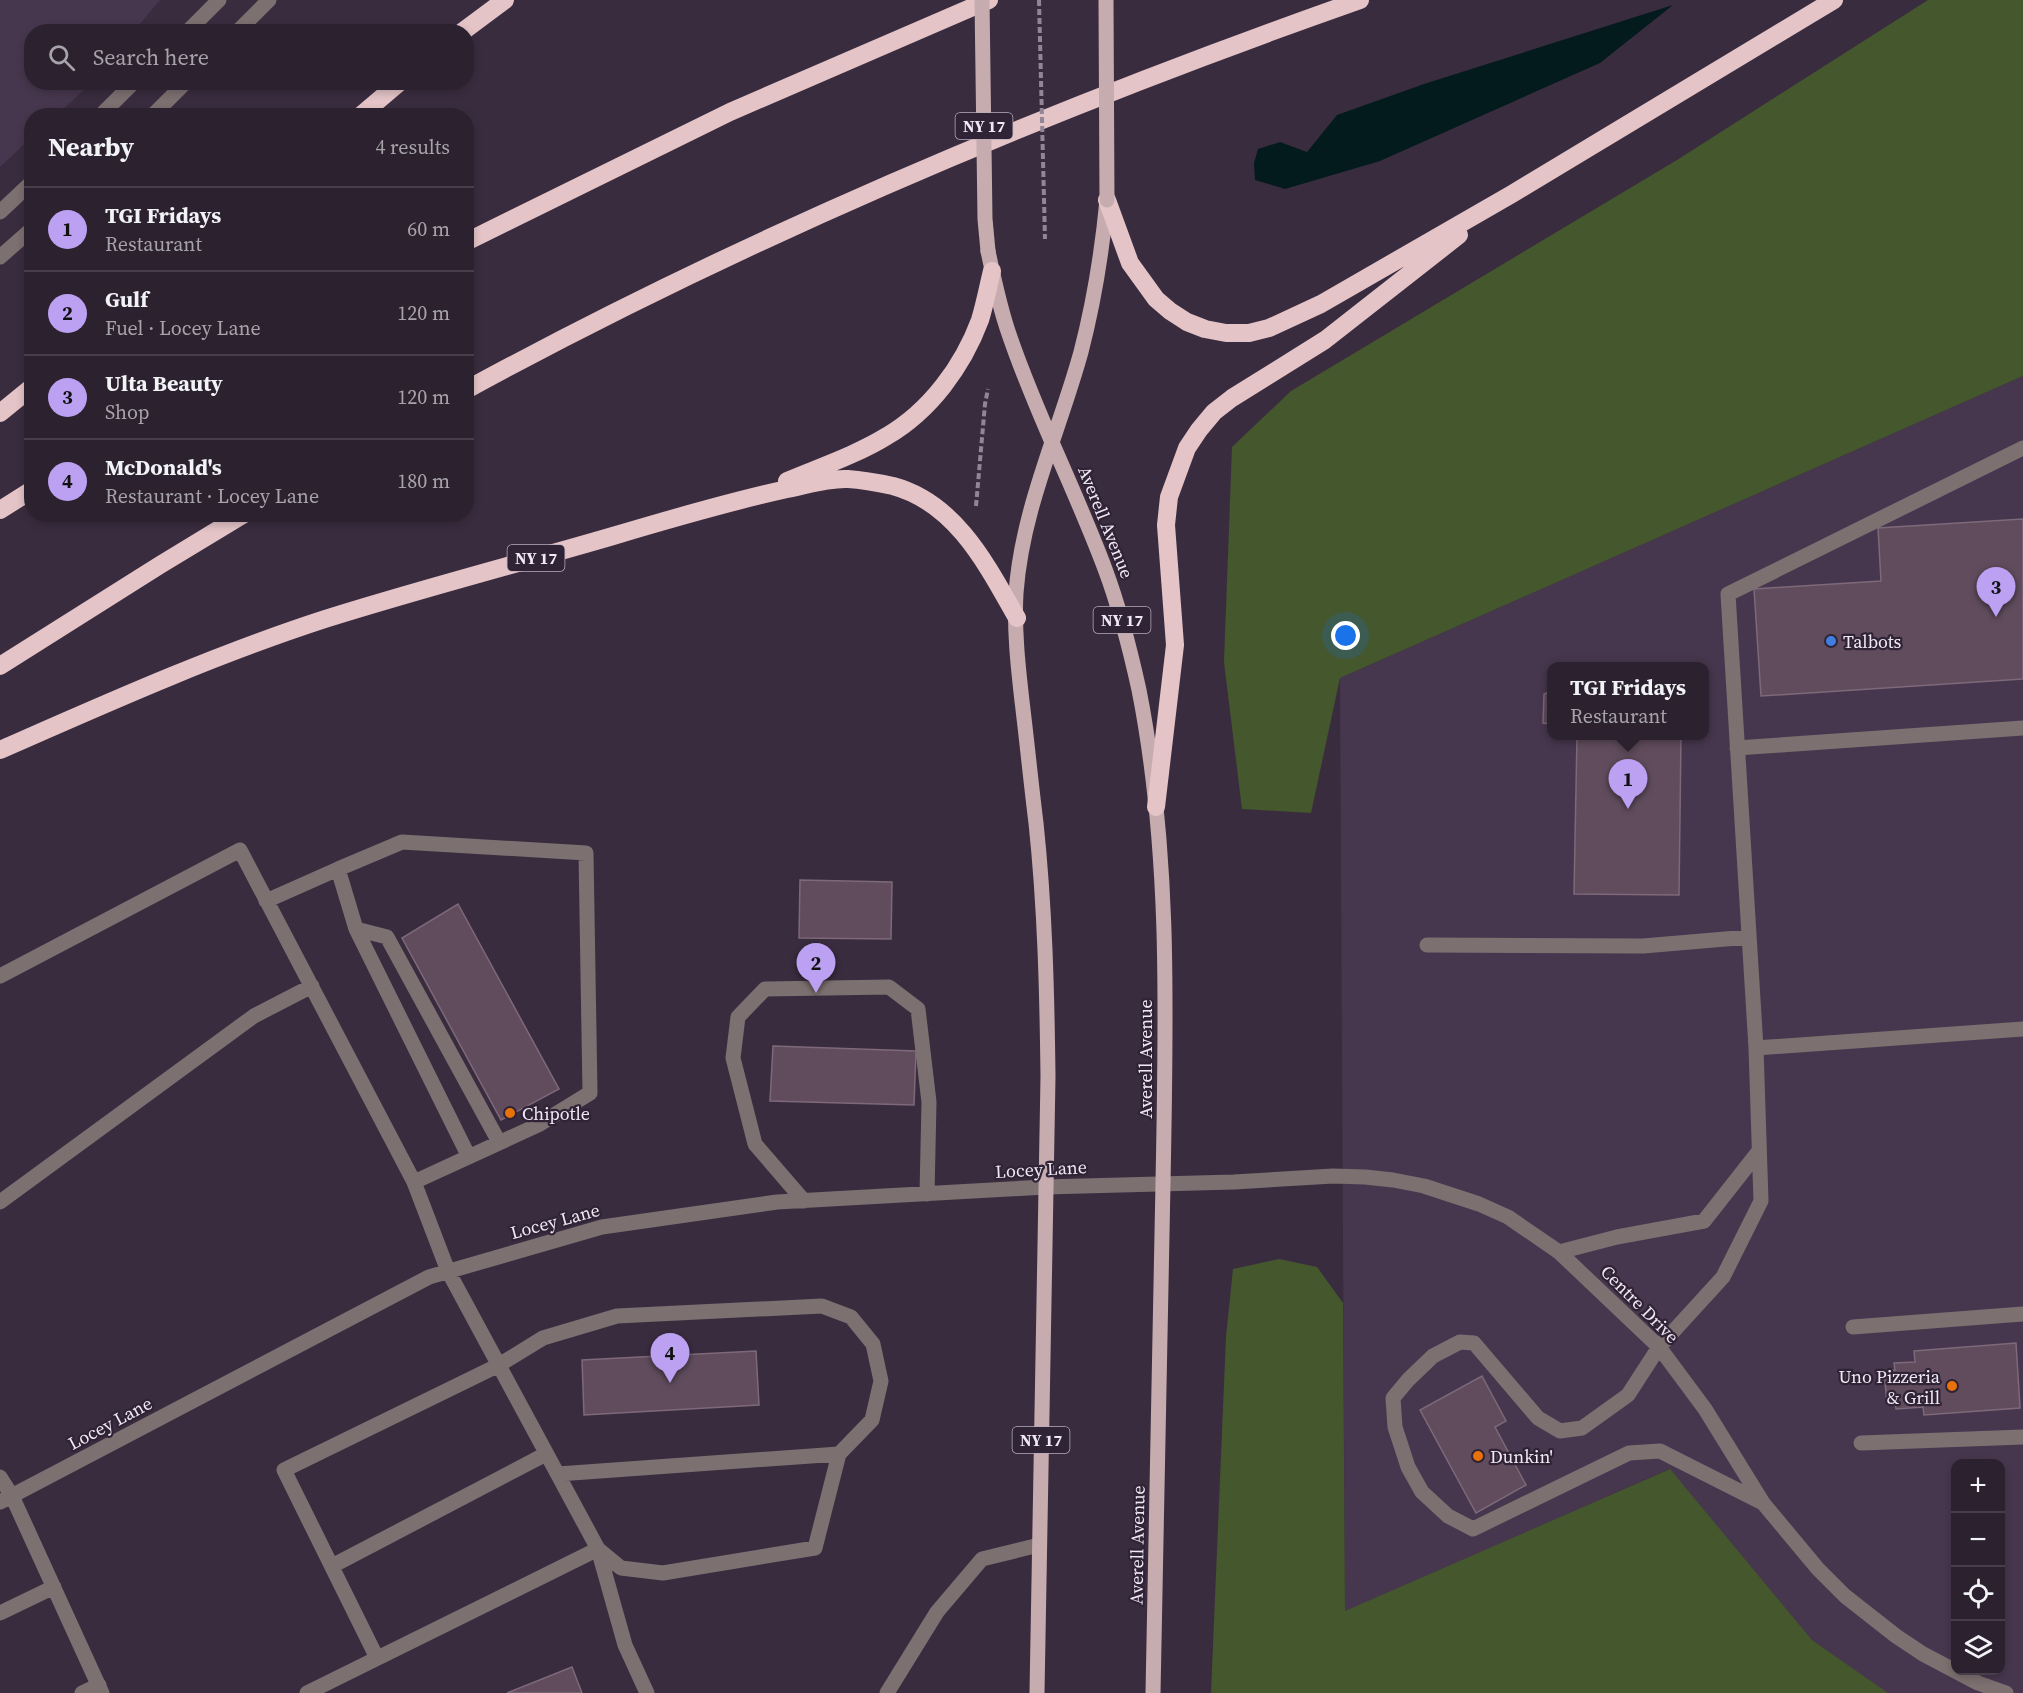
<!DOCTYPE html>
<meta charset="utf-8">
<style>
body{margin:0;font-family:"Source Serif 4",serif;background:#342937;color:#f1f3f6}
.controls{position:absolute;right:18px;bottom:18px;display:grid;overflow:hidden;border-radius:12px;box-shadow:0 3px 9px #0003}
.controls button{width:54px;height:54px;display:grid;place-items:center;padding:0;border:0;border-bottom:2px solid #483e4b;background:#2c212f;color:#f1f3f6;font:30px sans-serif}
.you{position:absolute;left:1346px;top:636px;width:21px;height:21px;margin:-15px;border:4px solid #fff;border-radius:50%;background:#1a73e8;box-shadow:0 0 0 9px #1a73e833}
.badge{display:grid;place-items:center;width:39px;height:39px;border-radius:50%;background:#bca0f2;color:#111;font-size:20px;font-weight:700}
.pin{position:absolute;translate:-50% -50px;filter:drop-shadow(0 2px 3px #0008)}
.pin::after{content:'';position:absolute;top:32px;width:21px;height:18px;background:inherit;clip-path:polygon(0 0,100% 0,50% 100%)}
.popup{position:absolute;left:1547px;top:662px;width:162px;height:78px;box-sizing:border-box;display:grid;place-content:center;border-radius:12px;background:#2c212f;filter:drop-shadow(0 2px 4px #0005);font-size:20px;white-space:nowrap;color:#a6a3aa}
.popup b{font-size:22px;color:#f1f3f6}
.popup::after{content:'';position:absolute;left:50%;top:100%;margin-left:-12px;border:12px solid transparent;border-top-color:#2c212f}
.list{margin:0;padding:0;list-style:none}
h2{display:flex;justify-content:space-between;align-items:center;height:78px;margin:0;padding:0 24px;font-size:26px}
h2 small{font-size:20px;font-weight:400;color:#a6a3aa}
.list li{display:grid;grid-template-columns:39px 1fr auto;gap:18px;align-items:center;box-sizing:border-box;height:84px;padding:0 24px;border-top:2px solid #483e4b}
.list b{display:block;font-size:22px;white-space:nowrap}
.list p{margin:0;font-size:20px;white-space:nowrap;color:#a6a3aa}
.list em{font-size:20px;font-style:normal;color:#a6a3aa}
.icon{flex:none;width:33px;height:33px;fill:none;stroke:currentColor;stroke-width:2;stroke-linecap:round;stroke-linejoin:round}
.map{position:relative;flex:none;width:2023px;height:1693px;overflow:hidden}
.search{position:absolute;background:#2c212f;box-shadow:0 3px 9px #0003;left:24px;top:24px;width:450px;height:66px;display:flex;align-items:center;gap:15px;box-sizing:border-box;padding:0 21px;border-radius:24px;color:#a6a3aa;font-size:22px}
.panel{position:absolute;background:#2c212f;box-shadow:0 3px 9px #0003;left:24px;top:108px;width:450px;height:414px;border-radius:24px}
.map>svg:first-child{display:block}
.built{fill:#47374e;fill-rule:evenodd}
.green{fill:#45572d}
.water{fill:#031b1d}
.building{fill:#604c5d;stroke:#7e697a;stroke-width:1.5}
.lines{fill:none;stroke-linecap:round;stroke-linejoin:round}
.path{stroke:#918696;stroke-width:4;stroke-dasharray:6 3;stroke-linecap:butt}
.minor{stroke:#7d7071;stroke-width:15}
.major{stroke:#c7acaf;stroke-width:15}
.highway{stroke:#e4c4c7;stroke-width:18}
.path-bridge{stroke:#918696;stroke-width:4;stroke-dasharray:6 3;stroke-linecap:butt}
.major-bridge{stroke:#c7acaf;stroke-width:15}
.shop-dot{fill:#3f7fe0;stroke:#2f2335;stroke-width:2}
.food-dot{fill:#e8710a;stroke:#2f2335;stroke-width:2}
.labels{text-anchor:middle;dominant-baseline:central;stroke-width:4.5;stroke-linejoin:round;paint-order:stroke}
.shield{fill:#2f2335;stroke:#b6adbb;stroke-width:1.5}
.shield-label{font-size:16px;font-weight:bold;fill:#f0e8f4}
.street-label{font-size:18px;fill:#f0e8f4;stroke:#2f2335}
.poi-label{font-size:18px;fill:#f0e8f4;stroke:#2f2335;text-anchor:start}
</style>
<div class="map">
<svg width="2023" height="1693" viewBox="0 0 2023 1693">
<rect width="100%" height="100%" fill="#3a2c3f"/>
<path class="built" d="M0,0H160L134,31L32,32V82L91,83L57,115L32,116L31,138L0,167Z
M2023,376V1693H1887L1812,1640L1669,1469L1345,1612L1340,678ZM1552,666H1704V736H1552ZM1956,1464H2000V1670H1956Z"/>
<path class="green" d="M1928,0H2023V376L1340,678L1311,813L1242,809L1224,662L1232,447L1291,391L1677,160Z
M1279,1259L1317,1267L1343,1303L1345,1611L1670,1469L1812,1640L1888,1693H1211L1226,1337L1233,1269Z"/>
<path class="water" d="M1673,5L1600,63L1380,161L1285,189L1255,180L1254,163L1258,149L1280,142L1307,152L1337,115L1424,84Z"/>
<path class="building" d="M2023,519V679L1761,696L1754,589L1881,581L1878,528Z
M1619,663L1682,664V666H1610Z
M1552,691V724L1543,723L1544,694Z
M1577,736H1681L1679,895L1574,894Z
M800,880L892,882L891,939L799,938Z
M458,904L559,1089L501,1120L402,938Z
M773,1046L916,1051L914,1105L770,1101Z
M2016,1343L2020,1408L1924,1415L1923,1407L1896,1409L1895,1402L1887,1403L1884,1371L1895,1370L1894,1363L1915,1362L1914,1351Z
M756,1351L759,1405L584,1415L582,1360Z
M1482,1376L1506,1421L1495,1427L1526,1485L1476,1513L1420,1410Z
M572,1667L582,1693H507Z"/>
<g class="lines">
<path class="path" d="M976,506L985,404L988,389"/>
<path class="minor" d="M187,32L219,0
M237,32L269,0
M100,116L134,82
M152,116L186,82
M0,212L32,182
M0,257L32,229
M1737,748L2023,728
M266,901L338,869
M356,929L387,937L499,1142
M1427,945L1643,946L1749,937
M0,976L240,850L414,1182L448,1271L598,1549L625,1645L647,1693
M1756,1048L2023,1029
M414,1182L538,1125L590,1093L586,853L402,842L338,869L356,929L469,1157
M804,1201L755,1144L733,1058L738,1017L765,989L889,987L918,1009L929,1102L927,1194
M0,1202L254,1016L312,986
M1559,1252L1617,1237L1704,1221L1759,1151
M1853,1327L2023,1314
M1861,1443L2023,1437
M0,1477L12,1496L102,1693
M0,1502L429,1277L602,1227L777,1202L1045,1187L1234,1182L1333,1176L1365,1177L1393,1180L1424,1186L1479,1204L1508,1217L1559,1252L1659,1347L1705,1409L1763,1503L1818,1569L1845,1596L1896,1636L1923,1654L1978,1683L2006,1693
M1763,1503L1660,1451L1629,1453L1473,1529L1448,1516L1422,1492L1408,1467L1395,1427L1393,1398L1408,1380L1433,1356L1460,1342L1474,1343L1538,1418L1560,1431L1582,1428L1628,1395L1659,1347L1723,1277L1761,1201L1756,1048L1728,594L2023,448
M598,1549L621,1568L663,1573L815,1548L839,1454
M332,1566L546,1454
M0,1613L54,1587
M377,1658L284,1470L499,1365L543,1338L617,1316L822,1306L851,1317L873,1344L881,1381L872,1420L839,1454L558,1474
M82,1693L99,1685
M307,1693L598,1549
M887,1693L937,1612L982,1559L1039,1545"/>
<path class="major" d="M988,251C994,280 1000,309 1010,337C1037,416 1076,491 1105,569C1120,609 1130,649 1139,690C1171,852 1166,1019 1163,1183C1159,1353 1157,1523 1153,1693
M1037,1693L1048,1077C1047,992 1045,908 1036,823C1031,783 1027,742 1022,701C1018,666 1014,629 1016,593C1022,509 1059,432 1081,352C1094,302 1102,252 1107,200"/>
<path class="highway" d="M462,32L505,0
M360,116L400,82
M1107,200L1130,263L1156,299L1170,311L1187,322L1205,329L1226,333H1249L1269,328L1321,304L1512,194L1834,0
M466,242L730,112L989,0
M466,390C752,234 1053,108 1360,0
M0,413L32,387
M787,481C820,467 856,455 887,436C930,411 963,366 980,320C985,304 988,287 992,271
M0,510L32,490
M0,666L160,565L244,514
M0,750C107,703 214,655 325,619C420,589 517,564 613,536C670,519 728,502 787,489C807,485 828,478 848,479C863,480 879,483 893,486C956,503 987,565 1017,618
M1156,807L1175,645L1166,525L1169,497L1187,448L1199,430L1214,412L1232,398L1325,340L1459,235"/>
<path class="path-bridge" d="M1039,0L1045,239"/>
<path class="major-bridge" d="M982,0L985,219L988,251
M1106,0L1107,200"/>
</g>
<circle class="shop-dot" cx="1831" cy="641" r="6"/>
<g class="food-dot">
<circle cx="510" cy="1113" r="6"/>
<circle cx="1952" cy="1386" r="6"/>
<circle cx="1478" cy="1456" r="6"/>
</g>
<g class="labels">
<g class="shield">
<rect x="955.5" y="113" width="57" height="26" rx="4.5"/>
<rect x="507.5" y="545" width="57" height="26" rx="4.5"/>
<rect x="1093.5" y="607" width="57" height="26" rx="4.5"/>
<rect x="1012.5" y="1427" width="57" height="26" rx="4.5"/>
</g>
<g class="shield-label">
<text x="984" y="126">NY 17</text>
<text x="536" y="558">NY 17</text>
<text x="1122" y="620">NY 17</text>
<text x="1041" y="1440">NY 17</text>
</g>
<g class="street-label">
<text transform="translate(1106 522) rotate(68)">Averell Avenue</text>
<text transform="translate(1145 1059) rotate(-90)">Averell Avenue</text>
<text transform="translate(1041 1169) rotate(-3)">Locey Lane</text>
<text transform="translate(555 1221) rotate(-15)">Locey Lane</text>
<text transform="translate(1640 1304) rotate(45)">Centre Drive</text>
<text transform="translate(110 1423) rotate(-28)">Locey Lane</text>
<text transform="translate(1137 1545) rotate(-89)">Averell Avenue</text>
</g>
<g class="poi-label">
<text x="1843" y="641">Talbots</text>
<text x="522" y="1113">Chipotle</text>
<text x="1940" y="1376" text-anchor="end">Uno Pizzeria<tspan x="1940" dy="21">&amp; Grill</tspan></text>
<text x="1490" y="1456">Dunkin'</text>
</g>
</g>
</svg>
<div class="controls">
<button>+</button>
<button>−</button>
<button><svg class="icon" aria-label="locate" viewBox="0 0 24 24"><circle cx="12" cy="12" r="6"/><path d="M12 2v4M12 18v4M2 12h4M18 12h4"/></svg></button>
<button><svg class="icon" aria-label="layers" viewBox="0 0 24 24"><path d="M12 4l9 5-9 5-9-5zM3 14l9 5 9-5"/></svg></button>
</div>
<div class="you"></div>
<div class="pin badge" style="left:1628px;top:809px">1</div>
<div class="popup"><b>TGI Fridays</b>Restaurant</div>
<div class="pin badge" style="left:816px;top:993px">2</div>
<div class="pin badge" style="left:1996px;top:617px">3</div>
<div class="pin badge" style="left:670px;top:1383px">4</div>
<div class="search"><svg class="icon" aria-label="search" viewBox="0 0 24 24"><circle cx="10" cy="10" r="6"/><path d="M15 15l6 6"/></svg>Search here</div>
<section class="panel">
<h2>Nearby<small>4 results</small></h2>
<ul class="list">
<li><span class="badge">1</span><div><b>TGI Fridays</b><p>Restaurant</p></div><em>60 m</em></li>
<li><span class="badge">2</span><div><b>Gulf</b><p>Fuel · Locey Lane</p></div><em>120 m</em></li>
<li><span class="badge">3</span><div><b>Ulta Beauty</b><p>Shop</p></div><em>120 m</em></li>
<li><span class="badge">4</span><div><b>McDonald's</b><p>Restaurant · Locey Lane</p></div><em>180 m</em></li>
</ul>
</section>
</div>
